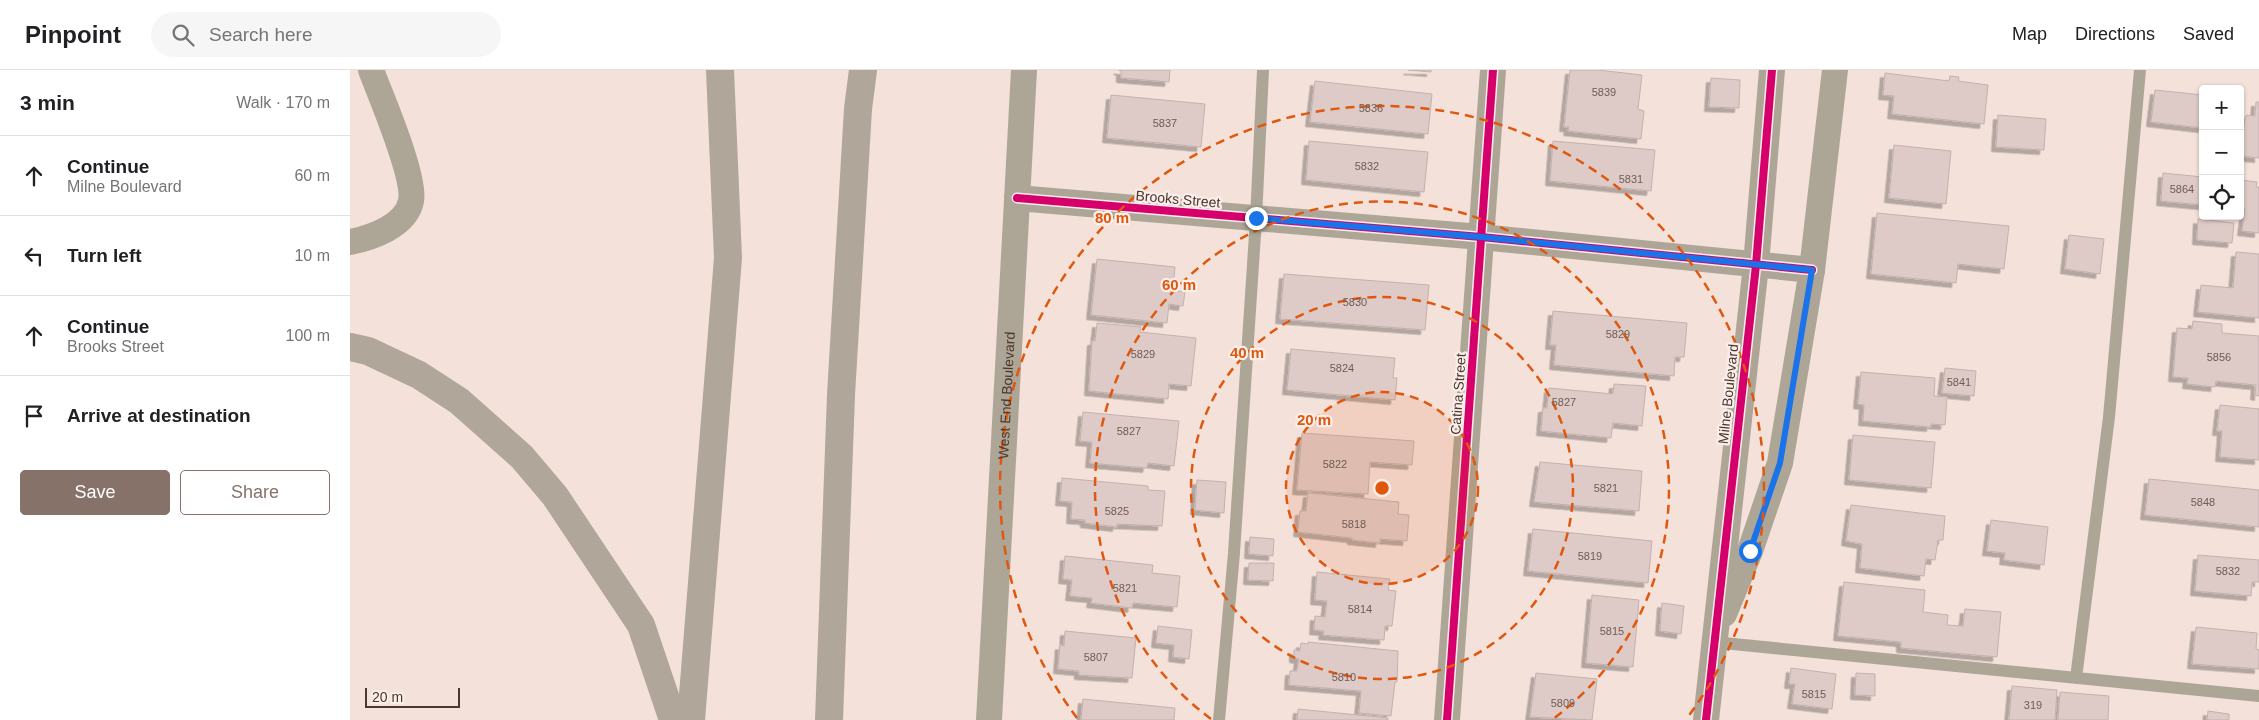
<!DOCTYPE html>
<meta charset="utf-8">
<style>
body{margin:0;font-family:Helvetica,sans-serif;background:#f6f6f6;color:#202124}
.controls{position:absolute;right:15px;top:15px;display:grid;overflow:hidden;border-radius:5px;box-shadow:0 1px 4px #0004}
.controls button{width:45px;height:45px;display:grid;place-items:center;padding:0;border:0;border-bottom:1px solid #e0e0e0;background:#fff;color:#202124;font:25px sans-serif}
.scale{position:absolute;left:15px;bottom:12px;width:95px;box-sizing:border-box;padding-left:5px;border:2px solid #4c362e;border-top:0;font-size:14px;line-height:18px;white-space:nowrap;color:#4c362e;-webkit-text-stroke:4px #faeeea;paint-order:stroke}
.stop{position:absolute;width:15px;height:15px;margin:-11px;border:4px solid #1a73e8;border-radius:50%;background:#fff}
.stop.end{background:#1a73e8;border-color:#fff;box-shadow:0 1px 5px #0008}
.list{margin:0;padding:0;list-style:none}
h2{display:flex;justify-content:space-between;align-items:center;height:65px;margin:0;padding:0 20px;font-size:21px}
h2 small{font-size:16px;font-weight:400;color:#757577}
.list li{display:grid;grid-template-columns:32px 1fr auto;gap:15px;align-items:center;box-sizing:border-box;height:80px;padding:0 20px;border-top:1px solid #e0e0e0}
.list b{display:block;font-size:19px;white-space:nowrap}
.list p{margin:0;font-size:16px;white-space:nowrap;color:#757577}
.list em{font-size:16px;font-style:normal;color:#757577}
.actions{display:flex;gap:10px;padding:15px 20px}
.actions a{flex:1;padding:11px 0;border:1px solid #87726a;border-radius:5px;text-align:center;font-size:18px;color:#87726a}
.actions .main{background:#87726a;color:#fff}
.icon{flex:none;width:28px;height:28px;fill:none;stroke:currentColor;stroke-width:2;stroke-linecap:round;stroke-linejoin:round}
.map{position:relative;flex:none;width:1909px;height:650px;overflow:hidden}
header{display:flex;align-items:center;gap:30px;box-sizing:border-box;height:70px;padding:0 25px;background:#fff;border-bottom:1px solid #e0e0e0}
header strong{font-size:24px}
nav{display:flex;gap:28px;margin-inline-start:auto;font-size:18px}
.search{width:350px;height:45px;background:#f6f6f6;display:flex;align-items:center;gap:12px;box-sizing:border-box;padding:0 18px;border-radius:28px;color:#757577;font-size:19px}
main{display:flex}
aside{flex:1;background:#fff}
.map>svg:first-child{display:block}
.building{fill:#decac7;stroke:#c4b1ae;filter:url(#shadow)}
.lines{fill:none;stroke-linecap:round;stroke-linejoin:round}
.service{stroke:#ada697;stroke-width:12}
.minor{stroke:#ada697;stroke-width:26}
.motorway{stroke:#b0a699;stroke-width:28}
.cycleway-casing{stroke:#faeeea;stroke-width:11}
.cycleway{stroke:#d6006c;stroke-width:8}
.route{stroke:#1a73e8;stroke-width:6}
.ring{fill:none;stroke:#e0570e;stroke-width:2.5;stroke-dasharray:9 6}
.labels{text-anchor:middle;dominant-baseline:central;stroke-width:4.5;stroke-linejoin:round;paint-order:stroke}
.number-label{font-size:11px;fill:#705b54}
.street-label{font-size:14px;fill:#4c362e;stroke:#faeeea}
.centre{fill:#e0570e;stroke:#faeeea;stroke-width:2.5}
.ring-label{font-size:15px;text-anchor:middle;font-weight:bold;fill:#e0570e;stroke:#faeeea;stroke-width:4.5;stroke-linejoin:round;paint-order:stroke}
</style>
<header>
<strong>Pinpoint</strong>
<div class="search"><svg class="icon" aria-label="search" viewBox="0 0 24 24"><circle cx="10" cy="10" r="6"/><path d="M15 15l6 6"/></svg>Search here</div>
<nav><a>Map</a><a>Directions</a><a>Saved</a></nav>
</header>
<main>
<aside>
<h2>3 min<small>Walk · 170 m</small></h2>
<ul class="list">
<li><svg class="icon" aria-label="ahead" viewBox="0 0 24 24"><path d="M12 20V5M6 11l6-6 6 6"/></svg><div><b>Continue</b><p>Milne Boulevard</p></div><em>60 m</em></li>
<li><svg class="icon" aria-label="left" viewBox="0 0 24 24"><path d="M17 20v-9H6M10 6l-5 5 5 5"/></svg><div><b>Turn left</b></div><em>10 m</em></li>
<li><svg class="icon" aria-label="ahead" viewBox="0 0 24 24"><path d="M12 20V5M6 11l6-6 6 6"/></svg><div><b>Continue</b><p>Brooks Street</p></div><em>100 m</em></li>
<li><svg class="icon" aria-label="arrive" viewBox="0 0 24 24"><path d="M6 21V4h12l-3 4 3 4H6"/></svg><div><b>Arrive at destination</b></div></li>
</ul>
<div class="actions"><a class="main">Save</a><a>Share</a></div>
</aside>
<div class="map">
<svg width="1909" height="650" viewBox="0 0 1909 650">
<defs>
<filter id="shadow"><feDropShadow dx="-4.5" dy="4.5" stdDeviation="0" flood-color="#0004"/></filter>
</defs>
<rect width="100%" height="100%" fill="#f4e1da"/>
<path class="building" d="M768,0H820L819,12L771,8V0Z
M1058,0H1081V2Z
M1220,0H1248L1292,5L1288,39L1294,41L1291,69L1218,61L1219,57H1214Z
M1535,3L1599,11L1600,6L1609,7L1608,11L1638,15L1634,54L1542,44L1544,26L1533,25Z
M1361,8L1390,10L1389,38L1359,37Z
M965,11L1082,24L1078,64L960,52Z
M1805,20L1853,25V58L1801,52Z
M761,25L855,34L851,77L757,68Z
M1906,32H1909V88L1890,86V56H1894L1895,47L1897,45L1905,46Z
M1648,45L1696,49L1694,80L1646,77Z
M959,71L1078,82L1074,122L956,110Z
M1203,71L1305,80L1301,121L1200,111Z
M1544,75L1601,81L1596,134L1539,128Z
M1813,103L1853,107V135L1811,131Z
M1890,110L1907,112L1906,117H1909V163L1892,161L1895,139H1890Z
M1527,143L1659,156L1654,199L1608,194L1606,213L1521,204Z
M1848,149L1884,153L1882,173L1847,170Z
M1719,165L1754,169L1750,204L1715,199Z
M1886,182L1909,184V248L1848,242L1851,215L1883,218Z
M747,189L825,197L823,220L835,222L833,236L819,234L817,253L741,245Z
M934,204L1079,215L1075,260L930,249Z
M1203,241L1337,253L1334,287H1325L1324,306L1204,295L1206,275H1200Z
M1843,251L1872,254V263L1909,266V326L1905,325L1906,315L1866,311L1865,317L1837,314L1838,308L1823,307L1827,258L1842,259Z
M747,253L791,257L790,262L846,268L841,316L819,314L818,329L739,321L742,271H745Z
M941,279L1045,288L1043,308H1047L1045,330L937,320Z
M1595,298L1626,301L1624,326L1592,323Z
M1511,302L1585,308L1584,326L1597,327L1595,355L1581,354V357L1513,351L1514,335L1508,334Z
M1264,314L1296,316L1292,356L1263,353L1261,368L1191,361L1193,338H1197L1199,318L1263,324Z
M1870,335L1909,339V390L1870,387L1872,361H1867Z
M733,342L829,351L824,396L798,393L797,398L740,393L742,372L730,371Z
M952,363L1064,371L1062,395L1020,392L1018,424L947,420Z
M1503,365L1585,372L1581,418L1499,410Z
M1190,392L1292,401L1289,441L1184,432Z
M712,408L798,416V420L815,421L812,456L767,454V457L735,453V450L721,449L722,432L710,431Z
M1799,409L1909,420V457L1795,445Z
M847,410L876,412L874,443L845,440Z
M958,423L1049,432L1048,444L1059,445L1057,471L1030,469V473L1002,470V468L948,462L950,441H956Z
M1501,435L1595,446L1593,470H1588L1585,490L1576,489L1574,506L1510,498L1512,474L1496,471Z
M1641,450L1698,457L1694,495L1654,490L1655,483L1637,481Z
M1183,459L1302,471L1298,513L1178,501Z
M900,467L924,469L923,486L899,484Z
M1848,485L1909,490V512H1902L1901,526L1845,521Z
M715,486L803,495L802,503L830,506L827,537L783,533L782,538L741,533L742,528L720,526L722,510L713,509Z
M899,493H924L923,511L898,510Z
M967,502L1040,509L1038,520L1046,521L1042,556H1035L1034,570L973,565L974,561L964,560L965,546L975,547L977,531L965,530Z
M1494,512L1575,520L1573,542L1598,545L1597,555L1613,556L1615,539L1651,542L1647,587L1551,578V572L1488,566Z
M1242,525L1289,530L1283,597L1236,593Z
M1312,533L1334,536L1331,564L1310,561Z
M808,556L842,560L839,589L823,587L824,575L806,573Z
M1846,557L1907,563L1906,579L1909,580V599L1842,594Z
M715,561L786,568L782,608L729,605V601L708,599L710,575L714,576Z
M958,572L1048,581L1047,612H1045L1041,646L1009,643L1011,621L939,615L940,601H947L949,589L944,588V580L950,581L951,573L958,574Z
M1441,598L1486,604L1482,639L1442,634L1445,614H1439Z
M1186,603L1247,609L1242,650L1180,647Z
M1506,603L1525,604V626L1505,625Z
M1662,616L1707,620L1705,650H1659Z
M1710,622L1759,626L1758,650H1708Z
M733,629L825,638L824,650H731Z
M948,639L1038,648V650H947Z
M1858,641L1879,644V650H1857Z"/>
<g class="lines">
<path class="service" d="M1363,572L1909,626
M1726,608L1759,347L1790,0
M869,650L884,483L906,149L913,0"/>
<g class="minor">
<path d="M667,128L1131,167L1462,200"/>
<path d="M0,172C21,168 56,156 61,131C66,107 31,27 21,0"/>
<path d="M1374,544L1400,481L1430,393L1462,200L1485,0"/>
<path id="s1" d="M639,650L674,0"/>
<path d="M1097,650L1143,0"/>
<path d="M1356,650L1406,195L1422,0"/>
</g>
<path class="motorway" d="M0,277L18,281L69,305L109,331L172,387L205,426L291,555L323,650
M341,650L378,188L370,0
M479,650L491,325L508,39L513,0"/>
<g class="cycleway-casing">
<path id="cycleway" d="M667,128L1131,167L1462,200
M1097,650L1143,0
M1356,650L1406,195L1422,0"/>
</g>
<use href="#cycleway" class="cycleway"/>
</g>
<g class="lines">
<path class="route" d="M906,148L1131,167L1462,200L1430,393L1400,481"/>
</g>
<circle cx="1032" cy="418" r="96" fill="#e0570e" fill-opacity=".12"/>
<g class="ring">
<circle cx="1032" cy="418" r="96"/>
<circle cx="1032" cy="418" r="191"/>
<path d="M861 649A287 287 0 1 1 1203 649"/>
<path d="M727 648A382 382 0 1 1 1337 648"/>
</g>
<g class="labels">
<g class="number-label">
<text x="1254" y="22">5839</text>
<text x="1021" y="38">5836</text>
<text x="815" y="53">5837</text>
<text x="1017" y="96">5832</text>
<text x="1281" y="109">5831</text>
<text x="1832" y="119">5864</text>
<text x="1005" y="232">5830</text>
<text x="1268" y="264">5829</text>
<text x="793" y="284">5829</text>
<text x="1869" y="287">5856</text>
<text x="992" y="298">5824</text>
<text x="1609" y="312">5841</text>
<text x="1214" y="332">5827</text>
<text x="779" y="361">5827</text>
<text x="985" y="394">5822</text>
<text x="1256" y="418">5821</text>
<text x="1853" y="432">5848</text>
<text x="767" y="441">5825</text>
<text x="1004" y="454">5818</text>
<text x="1240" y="486">5819</text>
<text x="1878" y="501">5832</text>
<text x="775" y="518">5821</text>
<text x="1010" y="539">5814</text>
<text x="1262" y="561">5815</text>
<text x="746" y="587">5807</text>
<text x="994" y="607">5810</text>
<text x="1464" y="624">5815</text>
<text x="1213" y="633">5809</text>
<text x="1683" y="635">319</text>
</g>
<g class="street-label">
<text transform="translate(828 129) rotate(5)">Brooks Street</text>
<text transform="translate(1108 324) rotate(-86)">Catina Street</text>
<text transform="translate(1378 324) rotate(-84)">Milne Boulevard</text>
<text stroke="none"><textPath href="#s1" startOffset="325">West End Boulevard</textPath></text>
</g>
</g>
<circle cx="1032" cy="418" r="8" class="centre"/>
<g class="ring-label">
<text x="762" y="153">80 m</text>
<text x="829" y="220">60 m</text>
<text x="897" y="288">40 m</text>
<text x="964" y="355">20 m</text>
</g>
</svg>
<div class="controls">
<button>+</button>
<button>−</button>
<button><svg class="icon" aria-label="locate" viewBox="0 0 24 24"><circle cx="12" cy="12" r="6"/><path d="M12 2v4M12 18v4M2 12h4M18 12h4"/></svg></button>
</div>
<div class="scale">20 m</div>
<div class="stop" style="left:1400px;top:481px"></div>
<div class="stop end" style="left:906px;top:148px"></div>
</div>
</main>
